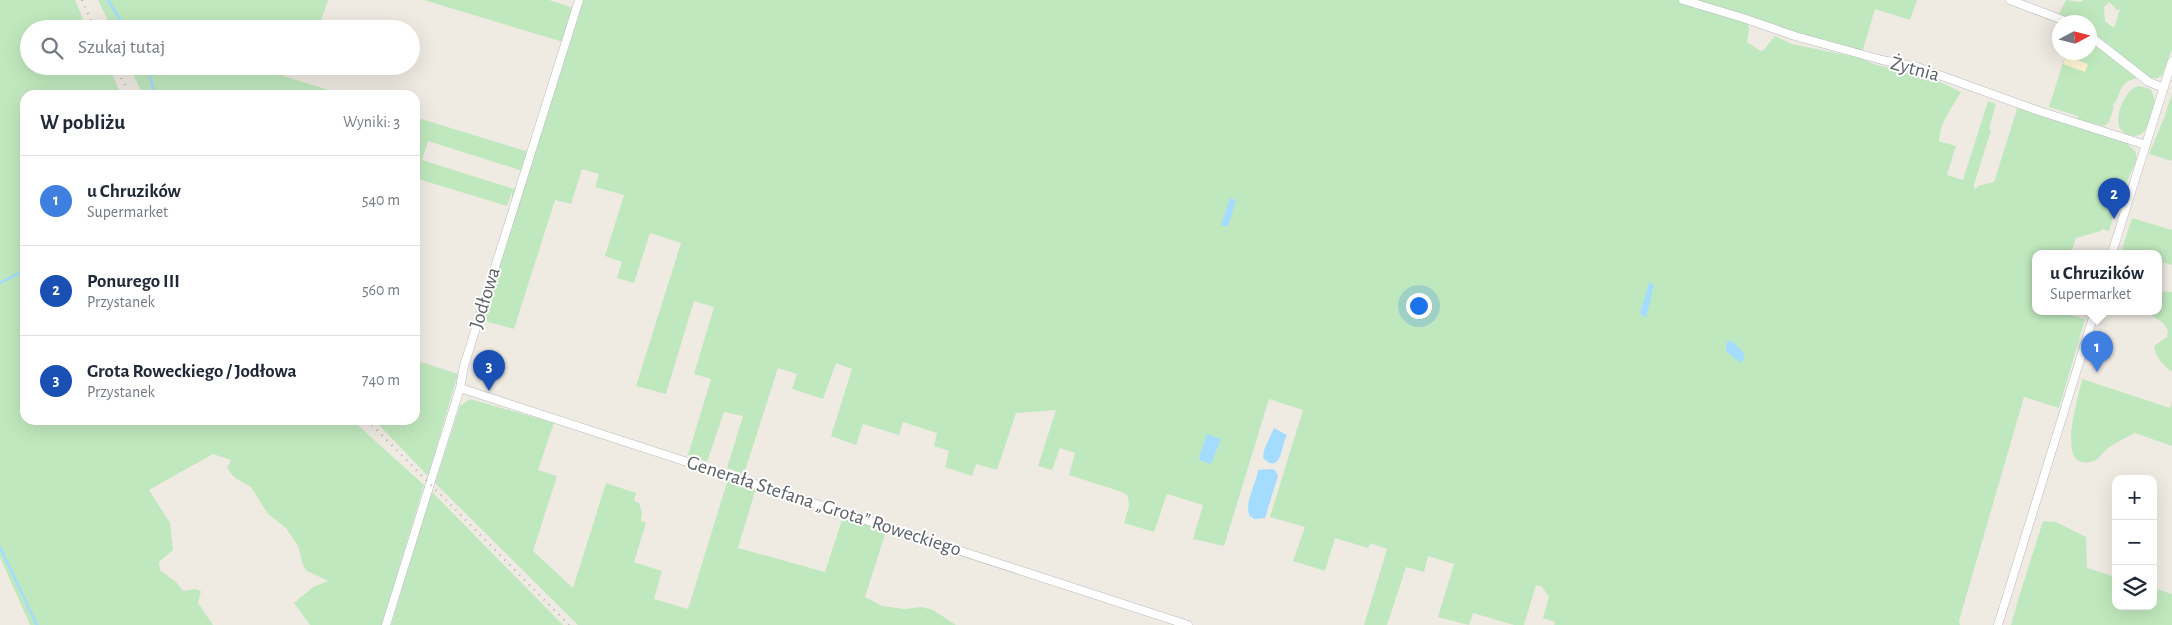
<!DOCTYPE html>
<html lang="pl">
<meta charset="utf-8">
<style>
body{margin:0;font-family:"Alegreya Sans",sans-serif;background:#f2f2f3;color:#1f2937}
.controls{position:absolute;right:15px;bottom:15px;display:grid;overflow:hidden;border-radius:10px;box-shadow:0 5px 20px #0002}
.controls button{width:45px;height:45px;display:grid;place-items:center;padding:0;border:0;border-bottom:1px solid #e0e1e3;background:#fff;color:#1f2937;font:25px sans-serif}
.compass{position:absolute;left:2052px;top:15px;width:45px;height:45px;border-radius:50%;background:#fff;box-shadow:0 5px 20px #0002;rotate:83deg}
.you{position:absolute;left:1418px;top:305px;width:18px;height:18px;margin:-12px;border:4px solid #fff;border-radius:50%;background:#1a73e8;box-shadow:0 0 0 8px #1a73e833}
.badge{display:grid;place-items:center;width:32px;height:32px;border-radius:50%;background:#f22a25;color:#fff;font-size:16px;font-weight:700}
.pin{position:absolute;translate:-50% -41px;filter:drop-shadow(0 1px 2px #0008)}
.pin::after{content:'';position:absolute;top:26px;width:18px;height:15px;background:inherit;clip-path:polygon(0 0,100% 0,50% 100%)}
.popup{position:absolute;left:2032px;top:250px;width:130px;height:65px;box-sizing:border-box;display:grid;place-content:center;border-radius:10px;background:#fff;filter:drop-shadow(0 1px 4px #0005);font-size:16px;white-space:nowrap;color:#747a83}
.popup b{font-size:19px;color:#1f2937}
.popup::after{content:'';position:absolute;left:50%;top:100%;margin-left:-10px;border:10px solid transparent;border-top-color:#fff}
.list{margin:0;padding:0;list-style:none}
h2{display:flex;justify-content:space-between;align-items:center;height:65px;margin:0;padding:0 20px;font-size:21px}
h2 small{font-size:16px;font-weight:400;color:#747a83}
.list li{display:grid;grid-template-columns:32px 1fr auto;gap:15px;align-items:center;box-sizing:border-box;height:90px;padding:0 20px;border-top:1px solid #e0e1e3}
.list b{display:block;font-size:19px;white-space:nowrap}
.list p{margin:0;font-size:16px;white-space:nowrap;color:#747a83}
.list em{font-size:16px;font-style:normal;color:#747a83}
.icon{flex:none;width:28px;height:28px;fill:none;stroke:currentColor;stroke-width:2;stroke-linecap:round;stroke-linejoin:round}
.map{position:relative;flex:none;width:2172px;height:625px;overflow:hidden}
.search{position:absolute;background:#fff;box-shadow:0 5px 20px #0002;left:20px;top:20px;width:400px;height:55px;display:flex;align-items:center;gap:12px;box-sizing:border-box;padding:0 18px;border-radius:28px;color:#747a83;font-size:19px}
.panel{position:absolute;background:#fff;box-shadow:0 5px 20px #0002;left:20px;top:90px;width:400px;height:335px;border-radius:15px}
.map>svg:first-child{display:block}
.green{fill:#c0e8be;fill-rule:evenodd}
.sand{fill:#fcf0d0}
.water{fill:#a3dcff}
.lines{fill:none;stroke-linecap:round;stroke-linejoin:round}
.stream{stroke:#a3dcff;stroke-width:2.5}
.street-casing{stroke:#b6b9be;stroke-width:9}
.street{stroke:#fff;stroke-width:8}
.rail{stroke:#b4b5b6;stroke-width:2.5;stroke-dasharray:1 6;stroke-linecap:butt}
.labels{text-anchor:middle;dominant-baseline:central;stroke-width:4;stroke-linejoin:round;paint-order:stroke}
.street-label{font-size:20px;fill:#5b6065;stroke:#fff}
</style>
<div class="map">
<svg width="2172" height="625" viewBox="0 0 2172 625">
<rect width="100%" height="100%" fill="#efebe3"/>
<path class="green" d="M0,0H75L87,29H29V66H109L121,95H25V420H352L424,485L382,625H310L294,603L313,587L328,581L307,571L303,565L298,546L286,528L268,514L251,487L234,477L227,468L231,460L213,454L149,490L170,523L173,550L159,562L160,570L177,583L183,591L195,589L201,591L198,603L213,625H30L0,557Z
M98,0H328L318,29H112Z
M424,0H549L573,8L576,0H1685L1747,22L1749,29L1747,42L1761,51L1764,50L1775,36L1792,44L1860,58L1874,64L1904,72L1926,75L1961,92C1952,108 1940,122 1939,141L1956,146L1947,175L1963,180L1988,101L1996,104L1989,129L1991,130L1974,185L1975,190L1978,186L1994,182L2018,106L2125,142L2135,151L2137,159L2115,209L2109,231L2102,229L2101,231L2076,238L2071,253H2036V311H2056L2085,319L2059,408L2024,397L1959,621L1960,625H1554L1555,622L1543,618L1549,597L1542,587L1536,585L1524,625H1514L1473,613L1469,625L1438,617L1454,564L1428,556L1424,572L1406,567L1387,625H1364L1387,549L1370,543L1368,548L1335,538L1325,571L1293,561L1305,527L1270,517L1303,410L1269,399L1224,546L1193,539L1203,505L1167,494L1154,532L1124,523L1129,506L1128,496L1122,492L1069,475L1075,453L1060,448L1052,470L1038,466L1056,410L1016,413L997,470L976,464L972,476L945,467L949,451L934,446L937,433L903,422L899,435L863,424L856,445L831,436L852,369L836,363L823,399L792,389L797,374L778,368L744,474L727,468L743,416L724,412L707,462L688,455L711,379L694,374L714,307L694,301L666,394L636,386L681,243L650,233L634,283L617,278L622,262L605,256L624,195L595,187L599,174L582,169L571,204L555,200L514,329L477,319L512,208V192L507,206L415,178V117L529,152L563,42ZM428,141L523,171L517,190L422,160Z
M1694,0H1917L1910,20L1875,9L1862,53Z
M2066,0L2081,2L2083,0H2172V49L2162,75L2158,78H2147L2090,31V22H2077L2059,14ZM2109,2L2117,10L2120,9L2114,28L2105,21L2104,7Z
M2090,39L2139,78C2116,81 2123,96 2112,106L2114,107L2109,122L2104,126L2077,120L2078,116L2049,107L2066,53L2090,52Z
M129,66H251L345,95H143Z
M2138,86L2150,89C2157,98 2154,106 2151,116C2149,121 2148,126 2145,130C2138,140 2122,136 2119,126C2115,114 2126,89 2138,86Z
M2172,93V161L2149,154L2164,118Z
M2132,218L2172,230V265L2158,261V253H2134L2122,249Z
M2158,291L2172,292V372C2162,364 2156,358 2154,346L2167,337L2168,330L2163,323L2145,311H2158Z
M415,360L458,374L428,476L374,420H415Z
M2082,379L2170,408L2172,402V446L2135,433C2126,438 2116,442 2108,448C2103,452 2099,459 2094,461C2053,474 2079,397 2082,379Z
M470,399L554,423L538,470L557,476L533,551L573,588L606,483L636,493L634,501L639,503L642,512L641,521L646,523L634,562L662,571L654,599L688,609L728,479L756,488L738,548L825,572L843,517L886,531L865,597L882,606L905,609L921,607L933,610L956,625H578L435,483L460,406Z
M431,491L563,625H391Z
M2043,521L2056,522L2086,537L2087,568L2116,577V606H2153V588L2172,594V625H2011L2018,600Z"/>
<path class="sand" d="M2066,56L2088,64L2085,72L2063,64Z"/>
<path class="water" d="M1230,198L1236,200L1228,227L1221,225Z
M1649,283L1654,285L1646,318L1640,313Z
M1728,341H1732L1744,353V359L1741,363L1726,351V344Z
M1274,428L1287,435C1281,444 1282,476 1263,458L1264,450Z
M1207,434L1221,439L1211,464L1200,460L1199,458Z
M1271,469L1275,470L1278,476L1265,518L1254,519L1249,515C1245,499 1256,486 1258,470Z"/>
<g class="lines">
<path class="stream" d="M108,0L126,29
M147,66L155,95
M0,283L25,270
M0,547L37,625"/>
<g class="street-casing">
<path id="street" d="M1683,0L1743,18L1795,36L1882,60L1917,67L2039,111L2146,145
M2010,0L2068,22
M2090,36L2149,82L2164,88
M2112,253L2172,61
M460,388L1188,625
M386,625L460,388L464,366L579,0
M1998,625L2095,311"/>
</g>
<use href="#street" class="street"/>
<path class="rail" d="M82,0L95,29
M114,66L131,95
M367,420L569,625"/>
</g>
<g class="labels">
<g class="street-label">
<text transform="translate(1915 69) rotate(15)">Żytnia</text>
<text transform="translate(485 298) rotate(-73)">Jodłowa</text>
<text transform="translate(824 506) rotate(18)">Generała Stefana „Grota” Roweckiego</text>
</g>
</g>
</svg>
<div class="controls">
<button>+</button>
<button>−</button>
<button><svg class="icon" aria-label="layers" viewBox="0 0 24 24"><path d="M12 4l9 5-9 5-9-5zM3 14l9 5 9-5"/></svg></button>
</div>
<svg class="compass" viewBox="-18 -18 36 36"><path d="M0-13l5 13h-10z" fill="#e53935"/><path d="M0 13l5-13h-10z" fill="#747a83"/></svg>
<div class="you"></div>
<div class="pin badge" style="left:2097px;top:372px;background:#3f7fe0">1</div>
<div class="popup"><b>u Chruzików</b>Supermarket</div>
<div class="pin badge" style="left:2114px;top:219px;background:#1a4fb4">2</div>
<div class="pin badge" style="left:489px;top:391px;background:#1a4fb4">3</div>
<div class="search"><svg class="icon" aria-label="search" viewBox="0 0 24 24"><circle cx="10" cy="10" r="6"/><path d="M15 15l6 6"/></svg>Szukaj tutaj</div>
<section class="panel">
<h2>W pobliżu<small>Wyniki: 3</small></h2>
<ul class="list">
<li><span class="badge" style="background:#3f7fe0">1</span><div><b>u Chruzików</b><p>Supermarket</p></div><em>540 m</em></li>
<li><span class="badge" style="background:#1a4fb4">2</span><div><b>Ponurego III</b><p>Przystanek</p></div><em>560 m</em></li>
<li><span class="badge" style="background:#1a4fb4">3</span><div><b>Grota Roweckiego / Jodłowa</b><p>Przystanek</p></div><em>740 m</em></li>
</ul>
</section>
</div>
